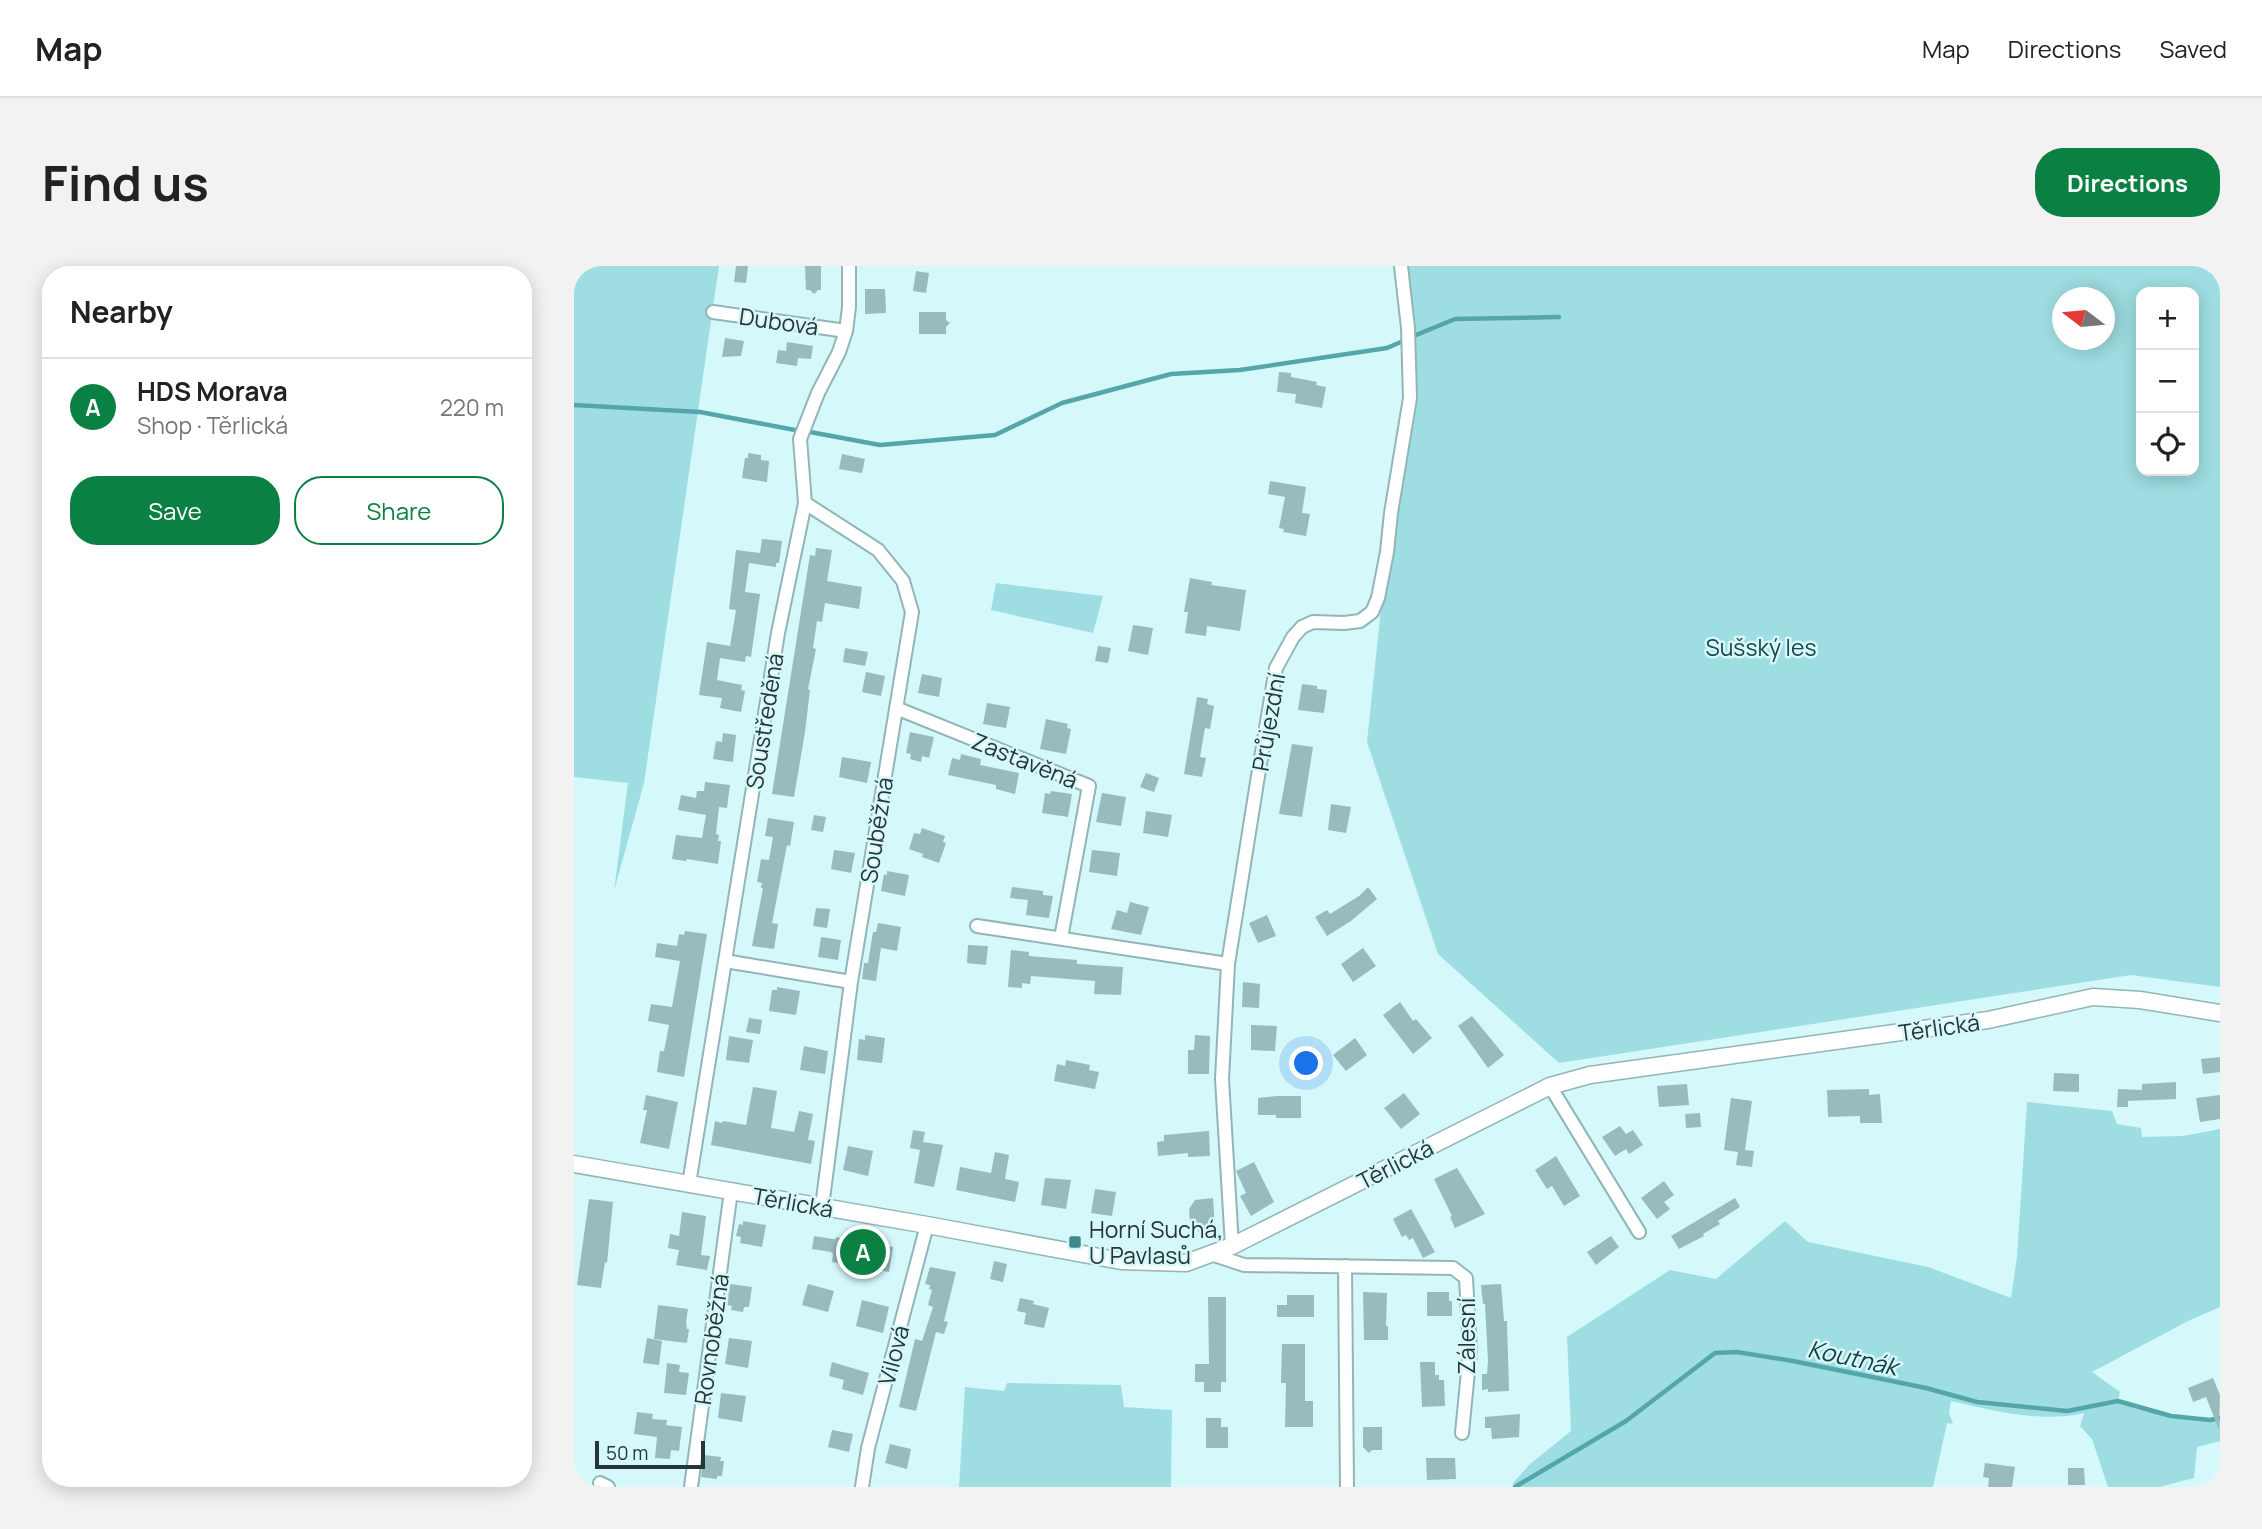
<!DOCTYPE html>
<meta charset="utf-8">
<style>
body{margin:0;font-family:Manrope,sans-serif;background:#f2f2f2;color:#222}
.controls{position:absolute;right:21px;top:21px;display:grid;overflow:hidden;border-radius:14px;box-shadow:0 4px 18px #0003}
.controls button{width:63px;height:63px;display:grid;place-items:center;padding:0;border:0;border-bottom:2px solid #e0e0e0;background:#fff;color:#222;font:35px sans-serif}
.compass{position:absolute;left:1478px;top:21px;width:63px;height:63px;border-radius:50%;background:#fff;box-shadow:0 4px 18px #0003;rotate:286deg}
.scale{position:absolute;left:21px;bottom:18px;width:110px;box-sizing:border-box;padding-left:7px;border:4px solid #273536;border-top:0;font-size:19px;line-height:24px;white-space:nowrap;color:#273536;-webkit-text-stroke:5px #d5f9fb;paint-order:stroke}
.you{position:absolute;left:733px;top:798px;width:24px;height:24px;margin:-18px;border:5px solid #fff;border-radius:50%;background:#1a73e8;box-shadow:0 0 0 10px #1a73e833}
.badge{display:grid;place-items:center;width:46px;height:46px;border-radius:50%;background:#0b8043;color:#fff;font-size:23px;font-weight:700}
.pin{position:absolute;translate:-50% -50%;border:4px solid #fff;box-shadow:0 2px 7px #0006}
.list{margin:0;padding:0;list-style:none}
h2{display:flex;justify-content:space-between;align-items:center;height:91px;margin:0;padding:0 28px;font-size:30px}
h2 small{font-size:23px;font-weight:400;color:#767676}
.list li{display:grid;grid-template-columns:46px 1fr auto;gap:21px;align-items:center;box-sizing:border-box;height:98px;padding:0 28px;border-top:2px solid #e0e0e0}
.list b{display:block;font-size:26px;white-space:nowrap}
.list p{margin:0;font-size:23px;white-space:nowrap;color:#767676}
.list em{font-size:23px;font-style:normal;color:#767676}
.actions{display:flex;gap:14px;padding:21px 28px}
.actions a{flex:1;padding:16px 0;border:2px solid #0b8043;border-radius:28px;text-align:center;font-size:24px;color:#0b8043}
.actions .main{background:#0b8043;color:#fff}
.icon{flex:none;width:38px;height:38px;fill:none;stroke:currentColor;stroke-width:2;stroke-linecap:round;stroke-linejoin:round}
.map{position:relative;flex:none;width:1646px;height:1221px;overflow:hidden;border-radius:28px}
header{display:flex;align-items:center;gap:42px;box-sizing:border-box;height:98px;padding:0 35px;background:#fff;border-bottom:2px solid #e0e0e0}
header strong{font-size:33px}
nav{display:flex;gap:38px;margin-inline-start:auto;font-size:24px}
.intro{display:flex;align-items:center;justify-content:space-between;box-sizing:border-box;height:168px;padding:0 42px}
h1{margin:0;font-size:49px}
.button{padding:18px 32px;border-radius:28px;background:#0b8043;color:#fff;font-size:24px;font-weight:700}
main{display:flex;gap:42px;padding:0 42px}
aside{flex:1;background:#fff;border-radius:28px;box-shadow:0 4px 18px #0003}
.map>svg:first-child{display:block}
.green{fill:#9edde1;fill-rule:evenodd}
.lines{fill:none;stroke-linecap:round;stroke-linejoin:round}
.stream{stroke:#54a6ab;stroke-width:4.5}
.building{fill:#98bbbd}
.minor-casing{stroke:#92b5b7;stroke-width:16}
.secondary-casing{stroke:#92b5b7;stroke-width:19}
.minor{stroke:#fff;stroke-width:12}
.secondary{stroke:#fff;stroke-width:16}
.poi-dot{fill:#40888d;stroke:#d5f9fb;stroke-width:2.5}
.labels{text-anchor:middle;dominant-baseline:central;stroke-width:5;stroke-linejoin:round;paint-order:stroke}
.street-label{font-size:23px;fill:#273536;stroke:#d5f9fb}
.park-label{font-size:23px;fill:#1d4446;stroke:#d5f9fb}
.poi-label{font-size:23px;fill:#273536;stroke:#d5f9fb;text-anchor:start}
.water-label{font-size:24px;font-style:italic;fill:#184042;stroke:#d5f9fb}
</style>
<header>
<strong>Map</strong>
<nav><a>Map</a><a>Directions</a><a>Saved</a></nav>
</header>
<div class="intro"><h1>Find us</h1><a class="button">Directions</a></div>
<main>
<aside>
<h2>Nearby<small></small></h2>
<ul class="list">
<li><span class="badge">A</span><div><b>HDS Morava</b><p>Shop · Těrlická</p></div><em>220 m</em></li>
</ul>
<div class="actions"><a class="main">Save</a><a>Share</a></div>
</aside>
<div class="map">
<svg width="1646" height="1221" viewBox="0 0 1646 1221">
<rect width="100%" height="100%" fill="#d5f9fb"/>
<path class="green" d="M0,0H145L70,517L40,625L54,517L0,511Z
M827,0H1646V721L1557,709L985,797L864,688L793,476L817,247L836,132ZM1567,26H1620V205H1567ZM1489,32H1531V74H1489Z
M422,317L529,330L519,367L417,344Z
M1453,836L1538,845L1543,858L1567,862L1568,871L1609,870L1646,863V1041L1616,1054L1518,1106L1546,1126L1544,1135C1576,1144 1612,1159 1646,1152V1175L1623,1181L1620,1212L1585,1221H1534L1518,1173L1506,1160L1510,1147C1465,1157 1422,1145 1377,1135L1375,1147L1379,1158L1373,1157L1359,1221H940L939,1217L955,1199L997,1165L993,1071L1096,1004L1142,1013L1211,955L1234,976L1354,1001L1437,1032L1443,991Z
M433,1117L547,1119L550,1141L598,1144L597,1221H385L391,1121L430,1125Z"/>
<g class="lines">
<path class="stream" d="M842,69L881,53L985,51
M0,139L126,146L221,164
M236,166L306,179L421,169L488,137L597,108L666,104L813,82L827,76
M941,1221L1052,1155L1141,1087L1163,1086L1219,1095L1352,1122L1403,1136L1493,1145L1544,1135L1597,1150L1636,1154L1646,1152"/>
</g>
<path class="building" d="M162,0H174L172,17L160,16Z
M231,0H247V24H244L240,28L236,24H232Z
M342,5L355,7L352,27L339,25Z
M291,23H311L312,47L291,48Z
M345,46H372V54L376,57L372,61V68H345Z
M151,72L170,75L167,90L148,91Z
M213,76L239,80L237,93L224,92L223,100L202,97L204,84L212,85Z
M705,106L717,107V111L743,116L742,119L752,121L748,142L721,137L722,128L703,126Z
M174,187L187,189V194L195,195L193,216L168,212L171,192H174Z
M268,188L291,193L288,207L265,203Z
M696,215L732,221L728,247L736,248L732,270L709,266L710,263L705,262L711,231L694,228Z
M188,273L208,275L205,297H202V301L175,297L171,326L186,328L177,391L172,390L171,396L146,392L143,414L168,419L167,424L171,425L167,446L146,442L148,432L125,429L133,376L156,380L162,344L155,343L162,284L186,287Z
M242,282L258,284L253,315L288,321L285,343L251,337L248,356L243,355L239,382L242,383L234,423L236,424L231,466L220,531L198,528L236,289L241,290Z
M616,312L638,316L637,319L672,324L666,365L633,360L632,370L611,367L614,346H610Z
M559,359L579,362L574,389L554,385Z
M524,380L537,382L534,397L521,395Z
M271,382L294,386L291,400L269,396Z
M292,406L311,410L307,430L288,426Z
M348,408L368,412L365,431L344,427Z
M728,418L743,420V423L753,424L750,447L724,444Z
M623,431L634,433L633,438L640,440L636,463L631,462L626,491L632,492L628,511L610,508Z
M413,437L436,441L432,462L409,458Z
M472,453L494,458L493,462L497,463L492,488L466,483Z
M336,466L360,471L355,492L348,490L347,496L336,493L337,488L332,487Z
M149,467L162,469L159,496L139,493L142,475L148,476Z
M718,478L739,481L728,551L705,548Z
M387,488L407,493L406,499L445,507L441,528L422,523V519L374,509L378,492L386,494Z
M268,491L297,496L293,517L265,511Z
M572,507L585,512L580,526L566,521Z
M131,516L156,519L153,542L145,541L142,568L145,569L144,575H147L144,598L113,593L112,595L98,593L102,569L128,572L132,549L104,544L107,529L122,532L123,525H130Z
M477,525L498,528L494,551L468,547L471,527L476,528Z
M528,527L552,531L547,560L522,556Z
M757,538L777,541L772,567L754,564Z
M572,545L598,549L594,571L569,567Z
M240,549L252,551L249,566L237,564Z
M194,552L220,556L216,580L213,579L198,657L204,658L200,683L178,680L189,622H187L188,617L183,616L187,593L195,594L199,571L191,570Z
M348,562L371,570L369,576L372,577L365,597L348,591L349,588L335,583L340,567L346,568Z
M260,584L281,587L277,607L257,603Z
M518,584L546,587L543,610L515,606Z
M313,605L335,609L331,630L307,625L310,608L313,609Z
M438,621L469,625V629L479,630L475,652L452,649L454,634L436,632Z
M794,621L803,633L777,655L753,670L741,651L753,644L756,648L785,630Z
M556,636L575,641L567,669L537,663L543,644L553,647Z
M242,642L256,643L253,662L239,660Z
M693,649L702,670L684,677L675,657Z
M304,657L327,661L323,685L307,682L302,715L288,713L290,697H294L299,666H302Z
M111,665L133,668L110,811L83,806L86,785H90L95,759L74,755L77,738L98,741L106,695L81,691L83,677L103,680L105,668L110,669Z
M247,671L267,674L264,694L244,691Z
M394,679L414,680L412,699L393,697Z
M789,682L802,700L779,716L767,698Z
M437,684L455,686V690L503,694V698L549,701L547,729L520,728L521,715L457,710L456,718L448,717V722L434,721Z
M669,716L686,718L685,742L668,741Z
M203,721L226,725L222,749L195,745L198,724H203Z
M826,736L839,755L842,753L858,772L839,788L809,749Z
M898,750L930,789L914,802L884,760Z
M175,752L188,754L186,768L172,766Z
M677,759L703,760L701,785L677,784Z
M291,769L311,772L308,797L283,794L285,773L291,774Z
M621,769L636,770L635,808H614V784H620Z
M155,770L179,774L175,797L152,794Z
M781,772L793,789L772,805L759,789Z
M230,780L254,785L251,808L226,804Z
M1646,791V806L1629,808L1627,793Z
M492,794L516,799L515,804L525,806L521,823L480,815L483,798L491,800Z
M1480,807L1505,808V826L1479,825Z
M1602,816V833L1554,835V841H1543L1544,823L1568,824V818Z
M1113,818L1115,839L1085,841L1083,820Z
M179,821L203,825L197,862L220,866L225,845L239,848L234,874L241,875L237,898L137,879L141,855L148,857L149,855L172,859Z
M1295,823V829L1306,828L1308,857H1286V850L1254,851L1253,824Z
M830,827L846,848L827,863L810,842Z
M72,829L104,836L95,883L66,877L73,844H69Z
M1646,829V853L1626,856L1622,832Z
M702,830H727V852H702V849H684V832Z
M1157,832L1178,835L1171,884L1180,885L1178,901L1162,899L1164,886L1150,884Z
M1126,847L1127,861L1112,862L1111,848Z
M1046,860L1052,868L1059,864L1069,879L1055,888L1052,883L1041,890L1028,871Z
M339,864L351,866L349,876L369,879L360,921L340,917L346,884L336,882Z
M635,865L636,890L614,891V887L584,890L583,876L590,875V869Z
M274,880L299,885L294,910L269,904Z
M421,886L435,889L431,913L445,916L441,936L382,924L386,901L417,907Z
M982,890L1006,930L990,940L978,920L973,923L961,904Z
M680,896L700,936L677,950L666,930L672,927L662,905Z
M883,902L911,948L881,962L876,951L878,950L860,913Z
M471,912L497,914L492,943L467,939Z
M1090,915L1100,929L1090,936L1096,943L1083,953L1067,932Z
M521,923L542,926L538,950L517,947Z
M639,932L641,964L624,966V960H620V955L616,956L615,943L621,934Z
M1161,932L1166,941L1144,955L1146,958L1129,968L1130,970L1105,983L1097,970Z
M15,933L39,936L33,997L31,996L27,1022L3,1019Z
M837,943L861,986L849,992L839,972L835,974L832,969L828,971L819,953Z
M108,946L132,950L127,989L136,990L133,1004L102,999L105,984L94,982L96,968L105,970Z
M169,955L192,959L188,981L166,977L167,971L162,970L165,958L169,959Z
M240,970L259,973H262V971L319,981L315,1006L258,996L259,988L257,986L238,983Z
M1037,970L1045,981L1022,999L1013,986Z
M420,995L433,998L429,1016L416,1013Z
M356,1001L382,1006L370,1055L374,1056L370,1068L362,1066L342,1145L325,1141L341,1073L348,1075L359,1041L354,1039L358,1024L355,1023L356,1019L351,1018Z
M156,1018L178,1021L175,1041H170L169,1046L157,1044L158,1040L153,1039Z
M234,1018L260,1025L254,1046L228,1039Z
M927,1018L930,1055H933L935,1125L914,1126V1123L908,1124V1108H913L914,1095L911,1038H909L907,1019Z
M789,1026L813,1027L812,1060H814V1074H790Z
M853,1026H875V1035H878V1050H853Z
M713,1029H740V1051H703V1039H713Z
M634,1031H652V1116H647V1126H630V1116H621V1098H635Z
M446,1032L460,1035L459,1038L475,1042L470,1062L450,1058L452,1047L443,1045Z
M288,1034L315,1041L309,1067L282,1060Z
M84,1039L114,1043L112,1056L113,1063H115L113,1077L80,1073Z
M73,1072L88,1075L85,1099L69,1097Z
M155,1072L178,1075L174,1102L151,1098Z
M708,1078H731V1135H739V1161H711L712,1117H707Z
M258,1096L295,1107L289,1129L268,1123L270,1114L255,1110Z
M846,1096H861V1109H865V1114H870L871,1140L848,1141Z
M93,1097L106,1099L105,1106L115,1107L112,1129L90,1127Z
M1639,1112L1646,1129L1645,1164L1632,1131L1619,1136L1614,1122Z
M147,1127L172,1130L168,1156L144,1152Z
M63,1146L79,1148L78,1153L93,1154L92,1159L108,1161L105,1185L97,1184L96,1193L81,1192L83,1171L60,1168Z
M946,1148L945,1171L918,1173L917,1162H911V1151Z
M632,1152H647V1161H654V1182H632Z
M789,1161H808V1184H798L795,1187L789,1181Z
M258,1164L279,1168L275,1186L254,1181Z
M316,1178L337,1183L333,1203L311,1197Z
M130,1189L147,1191L146,1195H150L148,1210H143V1213L127,1211Z
M852,1192H881L882,1213L853,1214Z
M1411,1197L1441,1201L1438,1221H1414L1415,1212L1409,1211Z
M1494,1202H1510L1511,1219H1494Z"/>
<g class="lines">
<g class="minor-casing">
<path id="minor" d="M139,46L272,65
M231,237L304,284L329,315L338,346L277,716L248,941
M322,442L515,520L487,672
M403,660L654,698
M151,695L277,716
M976,820L1065,966
M115,918L204,367L231,237L226,173L244,127L265,86L272,65L275,41V0
M658,980L648,813L654,698L684,510L702,402L719,371L728,361L739,356L770,357L786,355L798,346L804,332L813,286L817,247L836,132L834,62L827,0
M637,988L670,999L879,1002L892,1012L896,1085L888,1167
M771,1000L773,1221
M26,1217L34,1221
M117,1221L157,925
M288,1221L294,1182L353,959"/>
</g>
<g class="secondary-casing">
<path id="secondary" d="M0,898L353,959L547,995L612,997L658,980L976,820L1016,809L1414,754L1519,731L1566,734L1646,747"/>
</g>
<use href="#minor" class="minor"/>
<use href="#secondary" class="secondary"/>
</g>
<rect class="poi-dot" x="494" y="969" width="14" height="14" rx="3.5"/>
<g class="labels">
<g class="street-label">
<text transform="translate(205 55) rotate(8)">Dubová</text>
<text transform="translate(190 455) rotate(-81)">Soustředěná</text>
<text transform="translate(694 456) rotate(-80)">Průjezdní</text>
<text transform="translate(451 494) rotate(22)">Zastavěná</text>
<text transform="translate(302 564) rotate(-81)">Souběžná</text>
<text transform="translate(1365 761) rotate(-8)">Těrlická</text>
<text transform="translate(821 898) rotate(-27)">Těrlická</text>
<text transform="translate(219 936) rotate(10)">Těrlická</text>
<text transform="translate(892 1070) rotate(-90)">Zálesní</text>
<text transform="translate(137 1073) rotate(-82)">Rovnoběžná</text>
<text transform="translate(319 1089) rotate(-75)">Vilová</text>
</g>
<g class="park-label">
<text x="1187" y="381">Sušský les</text>
</g>
<g class="poi-label">
<text x="515" y="963">Horní Suchá,<tspan x="515" dy="26">U Pavlasů</tspan></text>
</g>
<g class="water-label">
<text transform="translate(1279 1091) rotate(12)">Koutnák</text>
</g>
</g>
</svg>
<div class="controls">
<button>+</button>
<button>−</button>
<button><svg class="icon" aria-label="locate" viewBox="0 0 24 24"><circle cx="12" cy="12" r="6"/><path d="M12 2v4M12 18v4M2 12h4M18 12h4"/></svg></button>
</div>
<svg class="compass" viewBox="-18 -18 36 36"><path d="M0-13l5 13h-10z" fill="#e53935"/><path d="M0 13l5-13h-10z" fill="#767676"/></svg>
<div class="scale">50 m</div>
<div class="you"></div>
<div class="pin badge" style="left:289px;top:986px">A</div>
</div>
</main>
